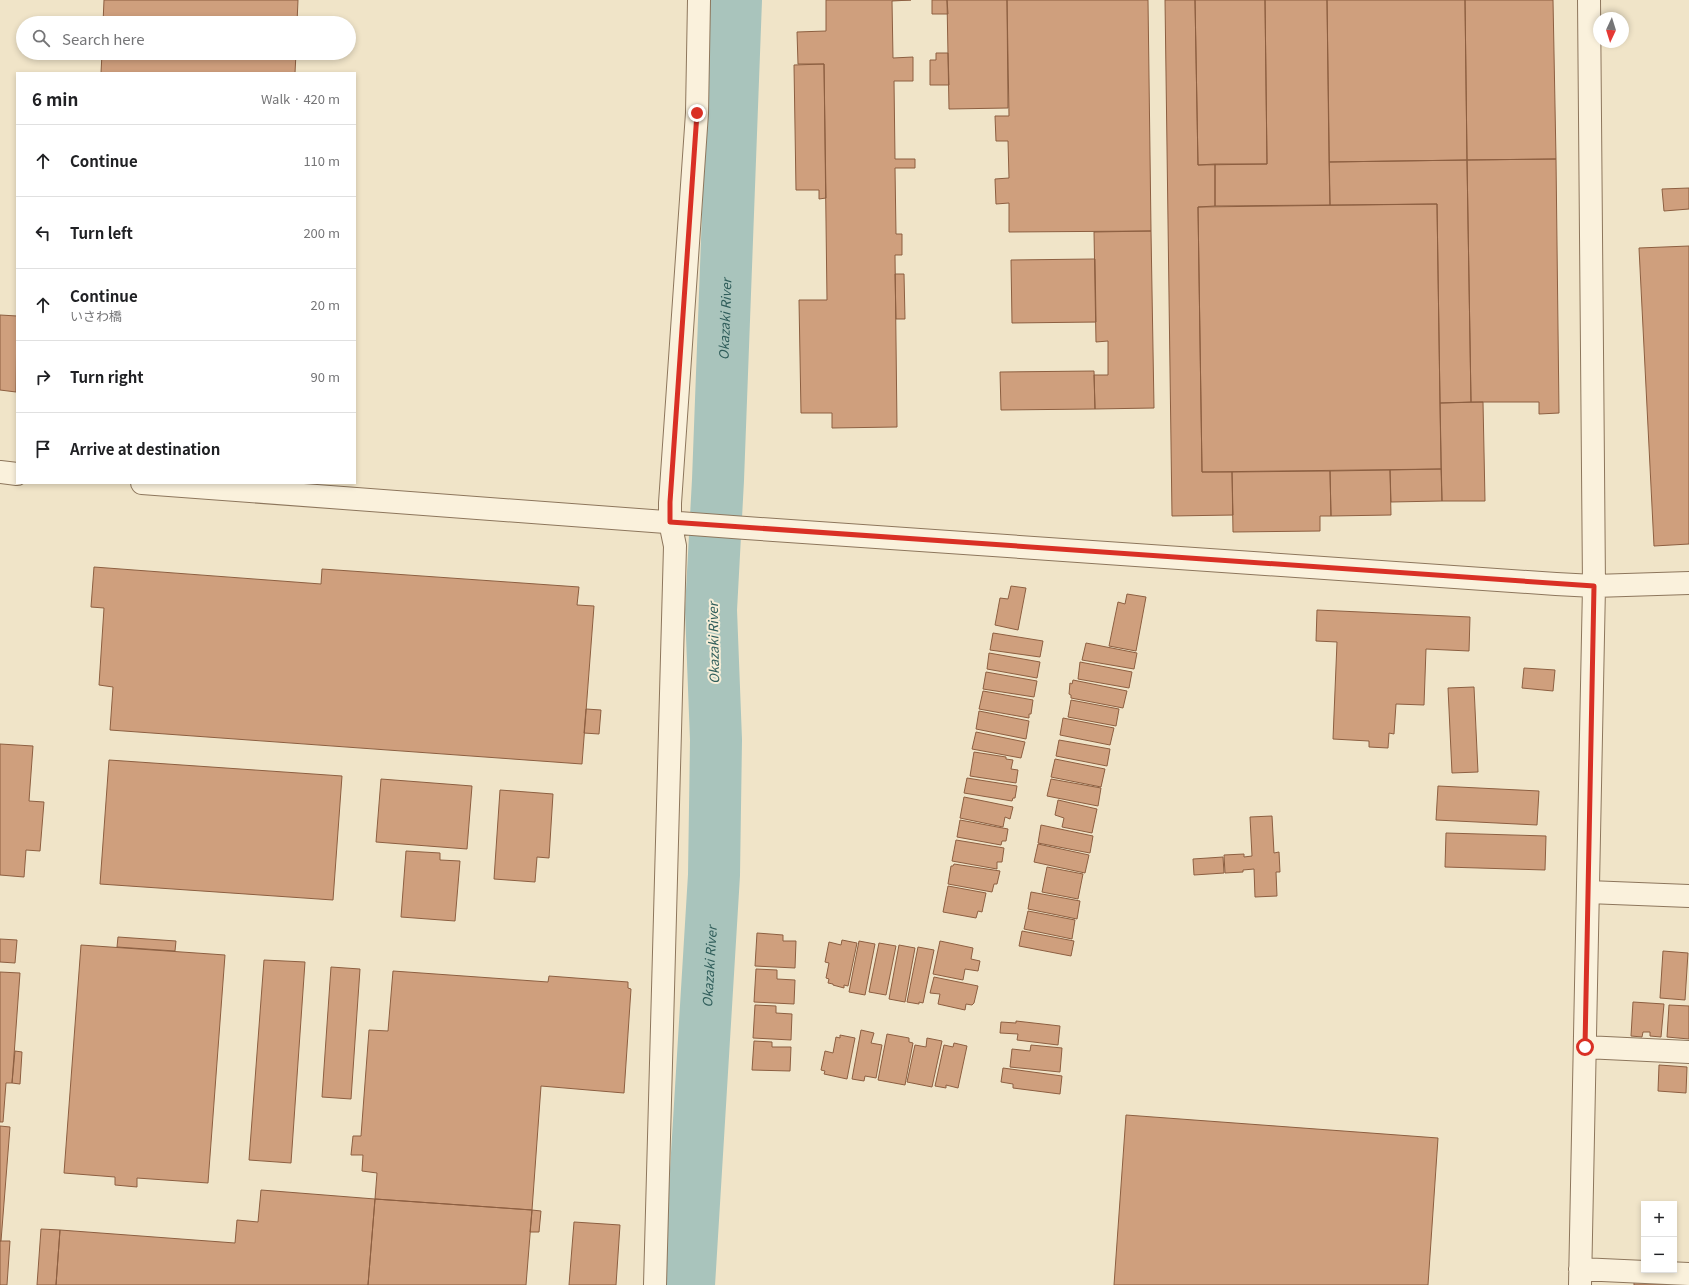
<!DOCTYPE html>
<meta charset="utf-8">
<style>
body{margin:0;font-family:Georgia,"Noto Sans JP",serif;background:#f2f2f2;color:#202124}
.controls{position:absolute;right:12px;bottom:12px;display:grid;overflow:hidden;border-radius:0px;box-shadow:0 2px 6px #0003}
.controls button{width:36px;height:36px;display:grid;place-items:center;padding:0;border:0;border-bottom:1px solid #e0e0e0;background:#fff;color:#202124;font:20px sans-serif}
.compass{position:absolute;left:1593px;top:12px;width:36px;height:36px;border-radius:50%;background:#fff;box-shadow:0 2px 6px #0003;rotate:184deg}
.stop{position:absolute;width:12px;height:12px;margin:-9px;border:3px solid #d93025;border-radius:50%;background:#fff}
.stop.end{background:#d93025;border-color:#fff;box-shadow:0 1px 4px #0008}
.list{margin:0;padding:0;list-style:none}
h2{display:flex;justify-content:space-between;align-items:center;height:52px;margin:0;padding:0 16px;font-size:17px}
h2 small{font-size:13px;font-weight:400;color:#757577}
.list li{display:grid;grid-template-columns:26px 1fr auto;gap:12px;align-items:center;box-sizing:border-box;height:72px;padding:0 16px;border-top:1px solid #e0e0e0}
.list b{display:block;font-size:15px;white-space:nowrap}
.list p{margin:0;font-size:13px;white-space:nowrap;color:#757577}
.list em{font-size:13px;font-style:normal;color:#757577}
.icon{flex:none;width:22px;height:22px;fill:none;stroke:currentColor;stroke-width:2;stroke-linecap:round;stroke-linejoin:round}
.map{position:relative;flex:none;width:1689px;height:1285px;overflow:hidden}
.search{position:absolute;background:#fff;box-shadow:0 2px 6px #0003;left:16px;top:16px;width:340px;height:44px;display:flex;align-items:center;gap:10px;box-sizing:border-box;padding:0 14px;border-radius:22px;color:#757577;font-size:15px}
.panel{position:absolute;background:#fff;box-shadow:0 2px 6px #0003;left:16px;top:72px;width:340px;height:412px;border-radius:0px}
.map>svg:first-child{display:block}
.lines{fill:none;stroke-linecap:round;stroke-linejoin:round}
.river{stroke:#a9c4bc;stroke-width:52}
.building{fill:#cf9f7d;stroke:#8d5f41}
.minor-casing{stroke:#8d765c;stroke-width:24}
.minor{stroke:#faf1dc;stroke-width:22}
.route{stroke:#d93025;stroke-width:5}
.labels{text-anchor:middle;dominant-baseline:central;stroke-width:4;stroke-linejoin:round;paint-order:stroke}
.water-label{font-size:13px;font-style:italic;fill:#2f5d5a;stroke:#f7eed8}
</style>
<div class="map">
<svg width="1689" height="1285" viewBox="0 0 1689 1285">
<rect width="100%" height="100%" fill="#f0e4c8"/>
<g class="lines">
<path class="river" id="s1" d="M689,1285L714,875L716,740L711,610L718,480L736,0"/>
</g>
<path class="building" d="M104,0H298L297,23H103Z
M826,0H911L892,1L893,58L913,57V81H894L895,159H915V168H895L896,234H902V255H895L897,427L832,428V413H801L799,300H827L824,64H798L797,32L826,31Z
M932,0H947L948,14H932Z
M947,0H1007L1008,108L949,109Z
M1007,0H1148L1151,231L1009,232V203L996,204L995,179L1009,178L1008,141H996L995,116H1009Z
M1165,0H1195L1198,165L1215,164V206L1198,207L1202,472H1232L1233,515L1172,516Z
M1195,0H1265L1267,164L1198,165Z
M1265,0H1327L1330,205L1215,206V164H1267Z
M1327,0H1465L1467,160L1329,162Z
M1465,0H1553L1556,159L1467,160Z
M102,53H296L295,73H101Z
M936,53H948L949,85H930V60H936Z
M824,64L826,198L819,199V190H796L794,65Z
M1556,159L1559,413L1539,414V402H1471L1467,160Z
M1467,160L1471,402L1440,403L1437,204L1330,205L1329,162Z
M1689,188V209L1664,211L1662,189Z
M1437,204L1441,469L1202,472L1198,207Z
M1151,231L1154,408L1095,409L1094,375H1108V341L1096,342L1094,232Z
M1689,246V544L1654,546L1639,248Z
M1095,259L1096,322L1012,323L1011,260Z
M895,274H904L905,319H896Z
M0,315L17,316L16,392L0,390Z
M1094,371L1095,409L1001,410L1000,372Z
M1483,402L1485,501H1442L1440,403Z
M1441,469L1442,501L1391,502L1390,470Z
M1390,470L1391,515L1331,516L1330,471Z
M1330,471L1331,516H1320V531L1233,532L1232,472Z
M94,567L321,584L322,569L579,587L577,605L594,606L582,764L110,730L113,687L99,685L104,608L91,607Z
M1011,586L1026,588L1018,630L995,625L1000,598L1008,599Z
M1127,594L1146,597L1136,651L1109,646L1118,602L1125,604Z
M1317,610L1470,617L1469,651L1426,649L1424,705L1396,704L1394,734L1389,733L1388,748L1369,747V741L1333,739L1337,642L1316,641Z
M993,633L1043,641L1040,657L990,650Z
M1086,643L1137,653L1134,669L1082,660Z
M989,653L1040,662L1037,678L987,669Z
M1080,662L1132,672L1129,688L1078,679Z
M1524,668L1555,670L1553,691L1522,688Z
M986,672L1037,681L1034,697L983,689Z
M1073,680L1127,691L1123,708L1071,698V695L1069,694L1070,683L1072,684Z
M1474,687L1478,772L1452,773L1448,688Z
M983,691L1033,700L1031,714H1029V718L979,709Z
M1071,700L1119,709L1116,726L1068,717Z
M586,709L601,710L599,734L584,733Z
M979,711L1029,721L1026,739L976,729Z
M1063,718L1114,728L1110,745L1060,735Z
M976,732L1025,742L1021,758L972,749Z
M1059,740L1110,749L1107,766L1056,756Z
M0,744L33,746L29,801L44,802L40,851L26,850L24,877L0,875Z
M974,752L1006,757V759L1013,760L1011,769L1018,770L1016,783L970,776Z
M1055,759L1105,769L1101,787L1051,777Z
M109,760L342,776L333,900L100,884Z
M967,778L1017,786L1015,798H1013L1012,801L964,793Z
M381,779L472,786L467,849L376,842Z
M1051,779L1101,788L1098,806L1047,796Z
M1438,786L1539,791L1537,825L1436,820Z
M500,790L553,794L549,858L537,857L535,882L494,879Z
M964,797L1013,807L1010,819L1005,817L1003,827L960,818Z
M1058,800L1097,809L1092,833L1062,827L1064,818L1055,815Z
M1272,816L1274,853L1279,852L1280,872H1276L1277,896L1255,897L1254,869L1243,870V872L1225,873L1224,855L1244,854V857L1252,856L1250,817Z
M960,820L1008,829L1006,841H1002L1001,845L957,837Z
M1041,825L1093,836L1090,853L1038,843Z
M1446,833L1546,836L1545,870L1445,867Z
M956,840L1004,848L1002,862H997V869L952,861Z
M1038,844L1089,855L1085,873L1034,862Z
M406,851L440,853V860L460,861L455,921L401,917Z
M1223,857L1224,873L1194,875L1193,859Z
M954,864L1000,871L997,884H994L992,892L948,884L951,866H953Z
M1047,867L1083,874L1078,899L1042,892Z
M948,886L986,893L982,912L978,911L976,918L943,912Z
M1031,892L1080,901L1077,919L1028,909Z
M1028,911L1075,920L1072,939L1024,929Z
M1022,931L1074,941L1071,956L1019,946Z
M757,933L783,935V941H796L795,968L755,966Z
M118,937L176,941L175,951L117,947Z
M0,939L17,940L15,963L0,962Z
M842,940L857,943L848,986L844,985V988L833,985V984L828,983L829,979L826,978L829,963L825,962L829,942L841,945Z
M859,941L875,944L865,995L849,992Z
M940,941L973,948L971,959L980,961L978,971L965,969L963,980L933,974Z
M879,943L896,946L886,995L869,992Z
M81,945L225,955L208,1183L137,1178V1187L115,1185V1177L64,1173Z
M899,945L915,948L905,1002L889,999Z
M918,947L934,950L923,1003L919,1002V1004L907,1002Z
M1663,951L1688,953L1685,1000L1660,998Z
M264,960L305,962L291,1163L249,1160Z
M331,967L360,969L351,1099L322,1097Z
M756,969L777,970V979L795,980L794,1004L754,1002Z
M393,971L548,982L549,976L628,982V988L631,989L624,1093L541,1086L532,1210L375,1199L377,1173L362,1171L363,1155H351L353,1136H361L369,1030L388,1031Z
M0,972L20,973L12,1083H6L3,1122H0Z
M934,977L978,986L974,1003L972,1005L966,1004L965,1010L938,1004L940,994L930,993Z
M1633,1002L1664,1004L1661,1037L1650,1036V1032H1643L1642,1037L1631,1036Z
M755,1005L776,1006V1013L792,1014L791,1040L753,1038Z
M1669,1005L1689,1006V1039L1667,1037Z
M1016,1021L1060,1026L1058,1045L1017,1040L1018,1034L1000,1033L1001,1022L1016,1023Z
M861,1030L874,1033L871,1043L882,1045L876,1078L865,1076L864,1081L852,1079Z
M887,1034L909,1038V1042L913,1043L905,1085L878,1080Z
M840,1035L855,1038L847,1079L824,1074L825,1071L821,1070L825,1051L833,1053L836,1037L840,1038Z
M927,1038L942,1041L932,1087L907,1082L915,1045L926,1047Z
M754,1041L772,1042V1047H791L790,1071L752,1070Z
M954,1043L967,1046L958,1088L946,1085V1088L935,1086L944,1045L953,1047Z
M1031,1045L1062,1048L1060,1072L1010,1067L1012,1049L1030,1051Z
M15,1051L22,1052L20,1084L12,1083Z
M1659,1065L1687,1067L1686,1093L1658,1091Z
M1003,1068L1062,1076L1060,1094L1013,1088V1084L1001,1082Z
M1126,1115L1438,1138L1428,1285H1114Z
M0,1126L10,1127L1,1241H0Z
M261,1190L375,1199L368,1285H56L60,1230L235,1243L237,1220L258,1222Z
M375,1199L532,1210L526,1285H368Z
M532,1210L541,1211L539,1232H530Z
M574,1222L620,1225L616,1285H569Z
M41,1229L60,1230L56,1285H37Z
M0,1241H10L7,1285H0Z
M1634,1282L1676,1283V1285H1634Z"/>
<g class="lines">
<g class="minor-casing">
<path id="minor" d="M0,472L17,474
M142,483L746,528L1556,584L1594,586L1689,583
M1588,892L1689,896
M1585,1047L1689,1052
M1580,1269L1689,1274
M655,1285L675,546L670,522V503L697,113L699,0
M1580,1285L1594,586L1589,0"/>
</g>
<use href="#minor" class="minor"/>
</g>
<g class="lines">
<path class="route" d="M697,113L670,502V522L1594,586L1585,1047"/>
</g>
<g class="labels">
<g class="water-label">
<text stroke="none"><textPath href="#s1" startOffset="967">Okazaki River</textPath></text>
<text transform="translate(713 643) rotate(-91)">Okazaki River</text>
<text stroke="none"><textPath href="#s1" startOffset="319">Okazaki River</textPath></text>
</g>
</g>
</svg>
<div class="controls">
<button>+</button>
<button>−</button>
</div>
<svg class="compass" viewBox="-18 -18 36 36"><path d="M0-13l5 13h-10z" fill="#e53935"/><path d="M0 13l5-13h-10z" fill="#757577"/></svg>
<div class="stop" style="left:1585px;top:1047px"></div>
<div class="stop end" style="left:697px;top:113px"></div>
<div class="search"><svg class="icon" aria-label="search" viewBox="0 0 24 24"><circle cx="10" cy="10" r="6"/><path d="M15 15l6 6"/></svg>Search here</div>
<section class="panel">
<h2>6 min<small>Walk · 420 m</small></h2>
<ul class="list">
<li><svg class="icon" aria-label="ahead" viewBox="0 0 24 24"><path d="M12 20V5M6 11l6-6 6 6"/></svg><div><b>Continue</b></div><em>110 m</em></li>
<li><svg class="icon" aria-label="left" viewBox="0 0 24 24"><path d="M17 20v-9H6M10 6l-5 5 5 5"/></svg><div><b>Turn left</b></div><em>200 m</em></li>
<li><svg class="icon" aria-label="ahead" viewBox="0 0 24 24"><path d="M12 20V5M6 11l6-6 6 6"/></svg><div><b>Continue</b><p>いさわ橋</p></div><em>20 m</em></li>
<li><svg class="icon" aria-label="right" viewBox="0 0 24 24"><path d="M7 20v-9h11M14 6l5 5-5 5"/></svg><div><b>Turn right</b></div><em>90 m</em></li>
<li><svg class="icon" aria-label="arrive" viewBox="0 0 24 24"><path d="M6 21V4h12l-3 4 3 4H6"/></svg><div><b>Arrive at destination</b></div></li>
</ul>
</section>
</div>
